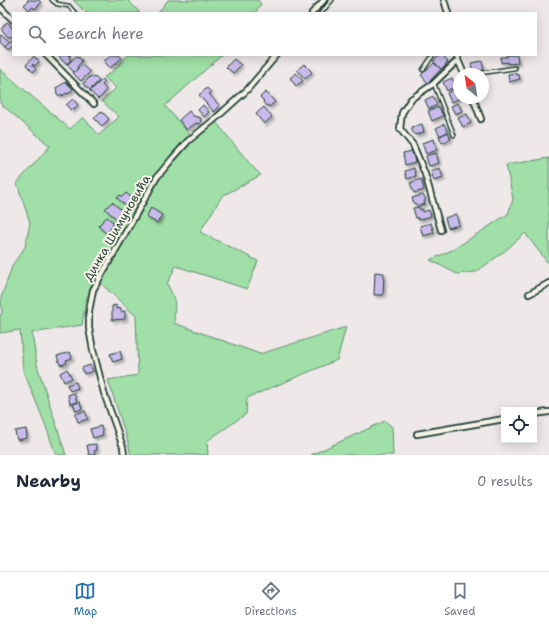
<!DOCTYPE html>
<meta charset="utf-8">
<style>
body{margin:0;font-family:"Shantell Sans",sans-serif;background:#f2f2f3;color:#1f2937}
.controls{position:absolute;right:12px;bottom:12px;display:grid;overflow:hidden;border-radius:0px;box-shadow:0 2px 10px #0003}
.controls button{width:36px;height:36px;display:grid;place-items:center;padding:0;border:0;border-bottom:1px solid #e0e1e3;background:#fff;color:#1f2937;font:20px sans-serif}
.compass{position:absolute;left:453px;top:68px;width:36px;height:36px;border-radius:50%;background:#fff;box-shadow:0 2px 10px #0003;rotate:330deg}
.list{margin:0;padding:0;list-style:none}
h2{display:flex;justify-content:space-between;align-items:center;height:52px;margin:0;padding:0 16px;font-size:17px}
h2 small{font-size:13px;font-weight:400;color:#747a83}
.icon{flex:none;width:22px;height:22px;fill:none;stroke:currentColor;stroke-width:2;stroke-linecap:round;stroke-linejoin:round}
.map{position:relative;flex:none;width:549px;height:455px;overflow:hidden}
.search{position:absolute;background:#fff;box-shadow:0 2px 10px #0003;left:12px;right:12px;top:12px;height:44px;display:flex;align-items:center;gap:10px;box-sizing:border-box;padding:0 14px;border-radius:0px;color:#747a83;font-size:15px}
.sheet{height:116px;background:#fff}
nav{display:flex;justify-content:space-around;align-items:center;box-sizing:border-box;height:56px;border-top:1px solid #e0e1e3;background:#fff;font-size:11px;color:#747a83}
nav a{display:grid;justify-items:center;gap:2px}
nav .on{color:#1f6fb2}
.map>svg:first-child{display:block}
.green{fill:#a0dfa7;stroke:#608e6e}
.building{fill:#cabbec;stroke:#1f3d34;filter:url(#shadow)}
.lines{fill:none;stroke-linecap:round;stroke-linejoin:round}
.lane-casing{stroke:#1f3d34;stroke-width:5.5}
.street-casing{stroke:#1f3d34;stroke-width:8}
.lane{stroke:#f7f3e8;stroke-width:2.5}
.street{stroke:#f7f3e8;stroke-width:4.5}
.labels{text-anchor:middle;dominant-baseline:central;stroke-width:4;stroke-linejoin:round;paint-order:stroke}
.street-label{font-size:12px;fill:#1f3d34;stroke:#f7f3e8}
</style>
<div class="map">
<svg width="549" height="455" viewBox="0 0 549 455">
<defs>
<filter id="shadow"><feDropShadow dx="2.5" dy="2.5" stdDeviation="1" flood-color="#0004"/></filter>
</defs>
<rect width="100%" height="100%" fill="#eee8e9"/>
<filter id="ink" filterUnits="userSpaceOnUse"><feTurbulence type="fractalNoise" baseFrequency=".025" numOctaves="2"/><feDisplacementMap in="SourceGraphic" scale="8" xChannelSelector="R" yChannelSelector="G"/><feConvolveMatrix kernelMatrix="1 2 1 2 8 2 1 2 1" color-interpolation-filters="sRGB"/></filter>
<g filter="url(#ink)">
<path class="green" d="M73,0H128L140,13H86Z
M168,0H258L261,4L255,13H158Z
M128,55H222L165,106L194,139L216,122L250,164L261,175L222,196L200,232L258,261L247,289L176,266L167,284L175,299L174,323L260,354L346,327L337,360L247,398L246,414L207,441L208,455H131L128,442L108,380L138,375L136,316L96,279L86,300L82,325L32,333L37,365L66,455H56L44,421L23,370L20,330L0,333V315L2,314L1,298L13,264L25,247L30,223L17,183L50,146L0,103V69L70,129L83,117L99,135L119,117L102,101L116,88L104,77L112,72Z
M549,158V261L547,262L525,233L506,250L476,272L457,274L430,260L454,249L508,214L513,199L506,165Z
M385,421L392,427L393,455H311Z"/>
<path class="building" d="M27,0H39L41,3L35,9L33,7L29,10L24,5L28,1Z
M7,22L11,25L10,26L12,28L13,27V36L11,37H8L2,30V28Z
M1,34L10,42L5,47L0,42V35Z
M13,39V46L8,50L5,47Z
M62,55H71L69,58L71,60L67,64L66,62L65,63L59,57Z
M110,55H119L122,58L110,68L104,61Z
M441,55L448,62L445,65L446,66L441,69L433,61Z
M507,55H517L518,63L508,64V62L501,63V57H507Z
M34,56L39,62L35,66L33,64L32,65L36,69L33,72L26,65Z
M76,56H78L82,61L77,67L78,68L74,72L67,65Z
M234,59L241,65L233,73L226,67Z
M482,61L484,71L473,73L471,63Z
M434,63L441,69L428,83L421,75Z
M304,64L312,72L305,79L297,70Z
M82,65L90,72L81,81L73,73Z
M296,73L303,81L296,86L290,78Z
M516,73V75H519L520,79L509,82L508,74Z
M91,76L94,78L95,77L99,81L90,90L83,84Z
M452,78L456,86L447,91L443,82Z
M103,79L105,82L102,85L106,89L103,95L98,99L90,91Z
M66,82L73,89L68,94L66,93L63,96L62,94L59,96L57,94L56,88Z
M207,88L211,93L209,94L220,106L214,112L199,95Z
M457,88L459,92V98H460L451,102L447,93Z
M266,92L275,102L269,107L268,105L266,106L263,102L264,101L260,97Z
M433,96L437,105L429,109L425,100Z
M73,99L78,105L72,111L66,105Z
M458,103L462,111L455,114L451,106Z
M203,105L209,112L204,117L198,110Z
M264,107L272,117L264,124L256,114Z
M439,107L443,116L432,121L428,111Z
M101,111L109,119L102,126L94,118Z
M189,111L193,116L201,118L200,124L196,123L187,130L179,120Z
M467,114L471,123L463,127L458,118Z
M422,124L424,132L415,135L412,131V127Z
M444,124L448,132L440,136L436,128Z
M448,132L451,139L442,143L439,136Z
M434,139L437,150L426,154L422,143Z
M412,151L415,162L405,165L403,153Z
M436,153L439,163L429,166L426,156Z
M414,168L416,176L407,179L405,171Z
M440,168L443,178L434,181L431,171Z
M421,179L424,190L414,193L410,183Z
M126,193L134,200L128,207L117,198L120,195L122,197Z
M423,195L426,199L424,201L425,204L417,206L415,203L414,204L412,198Z
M112,202L125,213L118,220L105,209Z
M419,207L420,210L423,209V212L429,210L431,216L419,220L418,218H416L413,208Z
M151,208L162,215L157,223L146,217Z
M456,214L459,225L448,228L445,218Z
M107,217L114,223L110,230H109L106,233L98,226Z
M431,223L434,233L423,236L420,226Z
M375,272L384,273L383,295H374Z
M116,305V309L121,308V312L125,311V319L112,320V306Z
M120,351L122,359L113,362L110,354Z
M70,352L72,358L66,360L67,363L60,365L57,356Z
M90,365L93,371L84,374L82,368Z
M67,369L72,378L64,382L60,373Z
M76,382L78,388L70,391L67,385Z
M74,393L77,402L70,404L68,395Z
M80,402L82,409L76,411L73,404Z
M85,411L88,419L78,422L75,414Z
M101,426L103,435L93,438L90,429Z
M26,429L27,438L17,440L15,431Z
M96,444L97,450L94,451L95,455H89L87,445Z"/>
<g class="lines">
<g class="lane-casing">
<path id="lane" d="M52,0L57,4L69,6L75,13
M321,13L332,0
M423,70L433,55
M474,74L515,68
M434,84L454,135"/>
</g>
<g class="street-casing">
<path id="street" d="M444,0L448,13
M0,1L1,0
M0,7L13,20
M312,13L324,0
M46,55L94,104
M457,55L458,60L464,74
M473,98L481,119
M441,230L425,174L413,145L400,129L402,113L411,99L433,84L458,60
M529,294L549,283
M534,414L549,412
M417,434L504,419
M124,455L123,447L104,393L93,350L89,328V311L93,290L157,177L173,158L188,141L215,119L247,90L277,55"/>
</g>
<use href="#lane" class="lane"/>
<use href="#street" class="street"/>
</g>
</g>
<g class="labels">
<g class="street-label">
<text transform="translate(117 228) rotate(-60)">Динка Шимуновића</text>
</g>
</g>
</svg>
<div class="controls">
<button><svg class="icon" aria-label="locate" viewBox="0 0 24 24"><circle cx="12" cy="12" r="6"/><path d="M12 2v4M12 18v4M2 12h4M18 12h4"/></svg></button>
</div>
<svg class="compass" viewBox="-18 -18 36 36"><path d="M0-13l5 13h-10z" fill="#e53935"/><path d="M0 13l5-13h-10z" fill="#747a83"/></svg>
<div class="search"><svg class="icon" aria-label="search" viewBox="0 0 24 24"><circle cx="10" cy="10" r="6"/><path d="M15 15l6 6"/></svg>Search here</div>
</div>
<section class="sheet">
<h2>Nearby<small>0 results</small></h2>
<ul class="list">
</ul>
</section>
<nav>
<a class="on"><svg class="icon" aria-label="map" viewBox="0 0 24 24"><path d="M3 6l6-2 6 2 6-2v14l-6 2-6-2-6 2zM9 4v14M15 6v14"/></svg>Map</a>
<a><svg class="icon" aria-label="directions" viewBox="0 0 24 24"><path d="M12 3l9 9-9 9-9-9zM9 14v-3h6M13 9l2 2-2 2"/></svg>Directions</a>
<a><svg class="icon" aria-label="saved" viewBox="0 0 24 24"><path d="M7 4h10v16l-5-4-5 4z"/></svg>Saved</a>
</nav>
